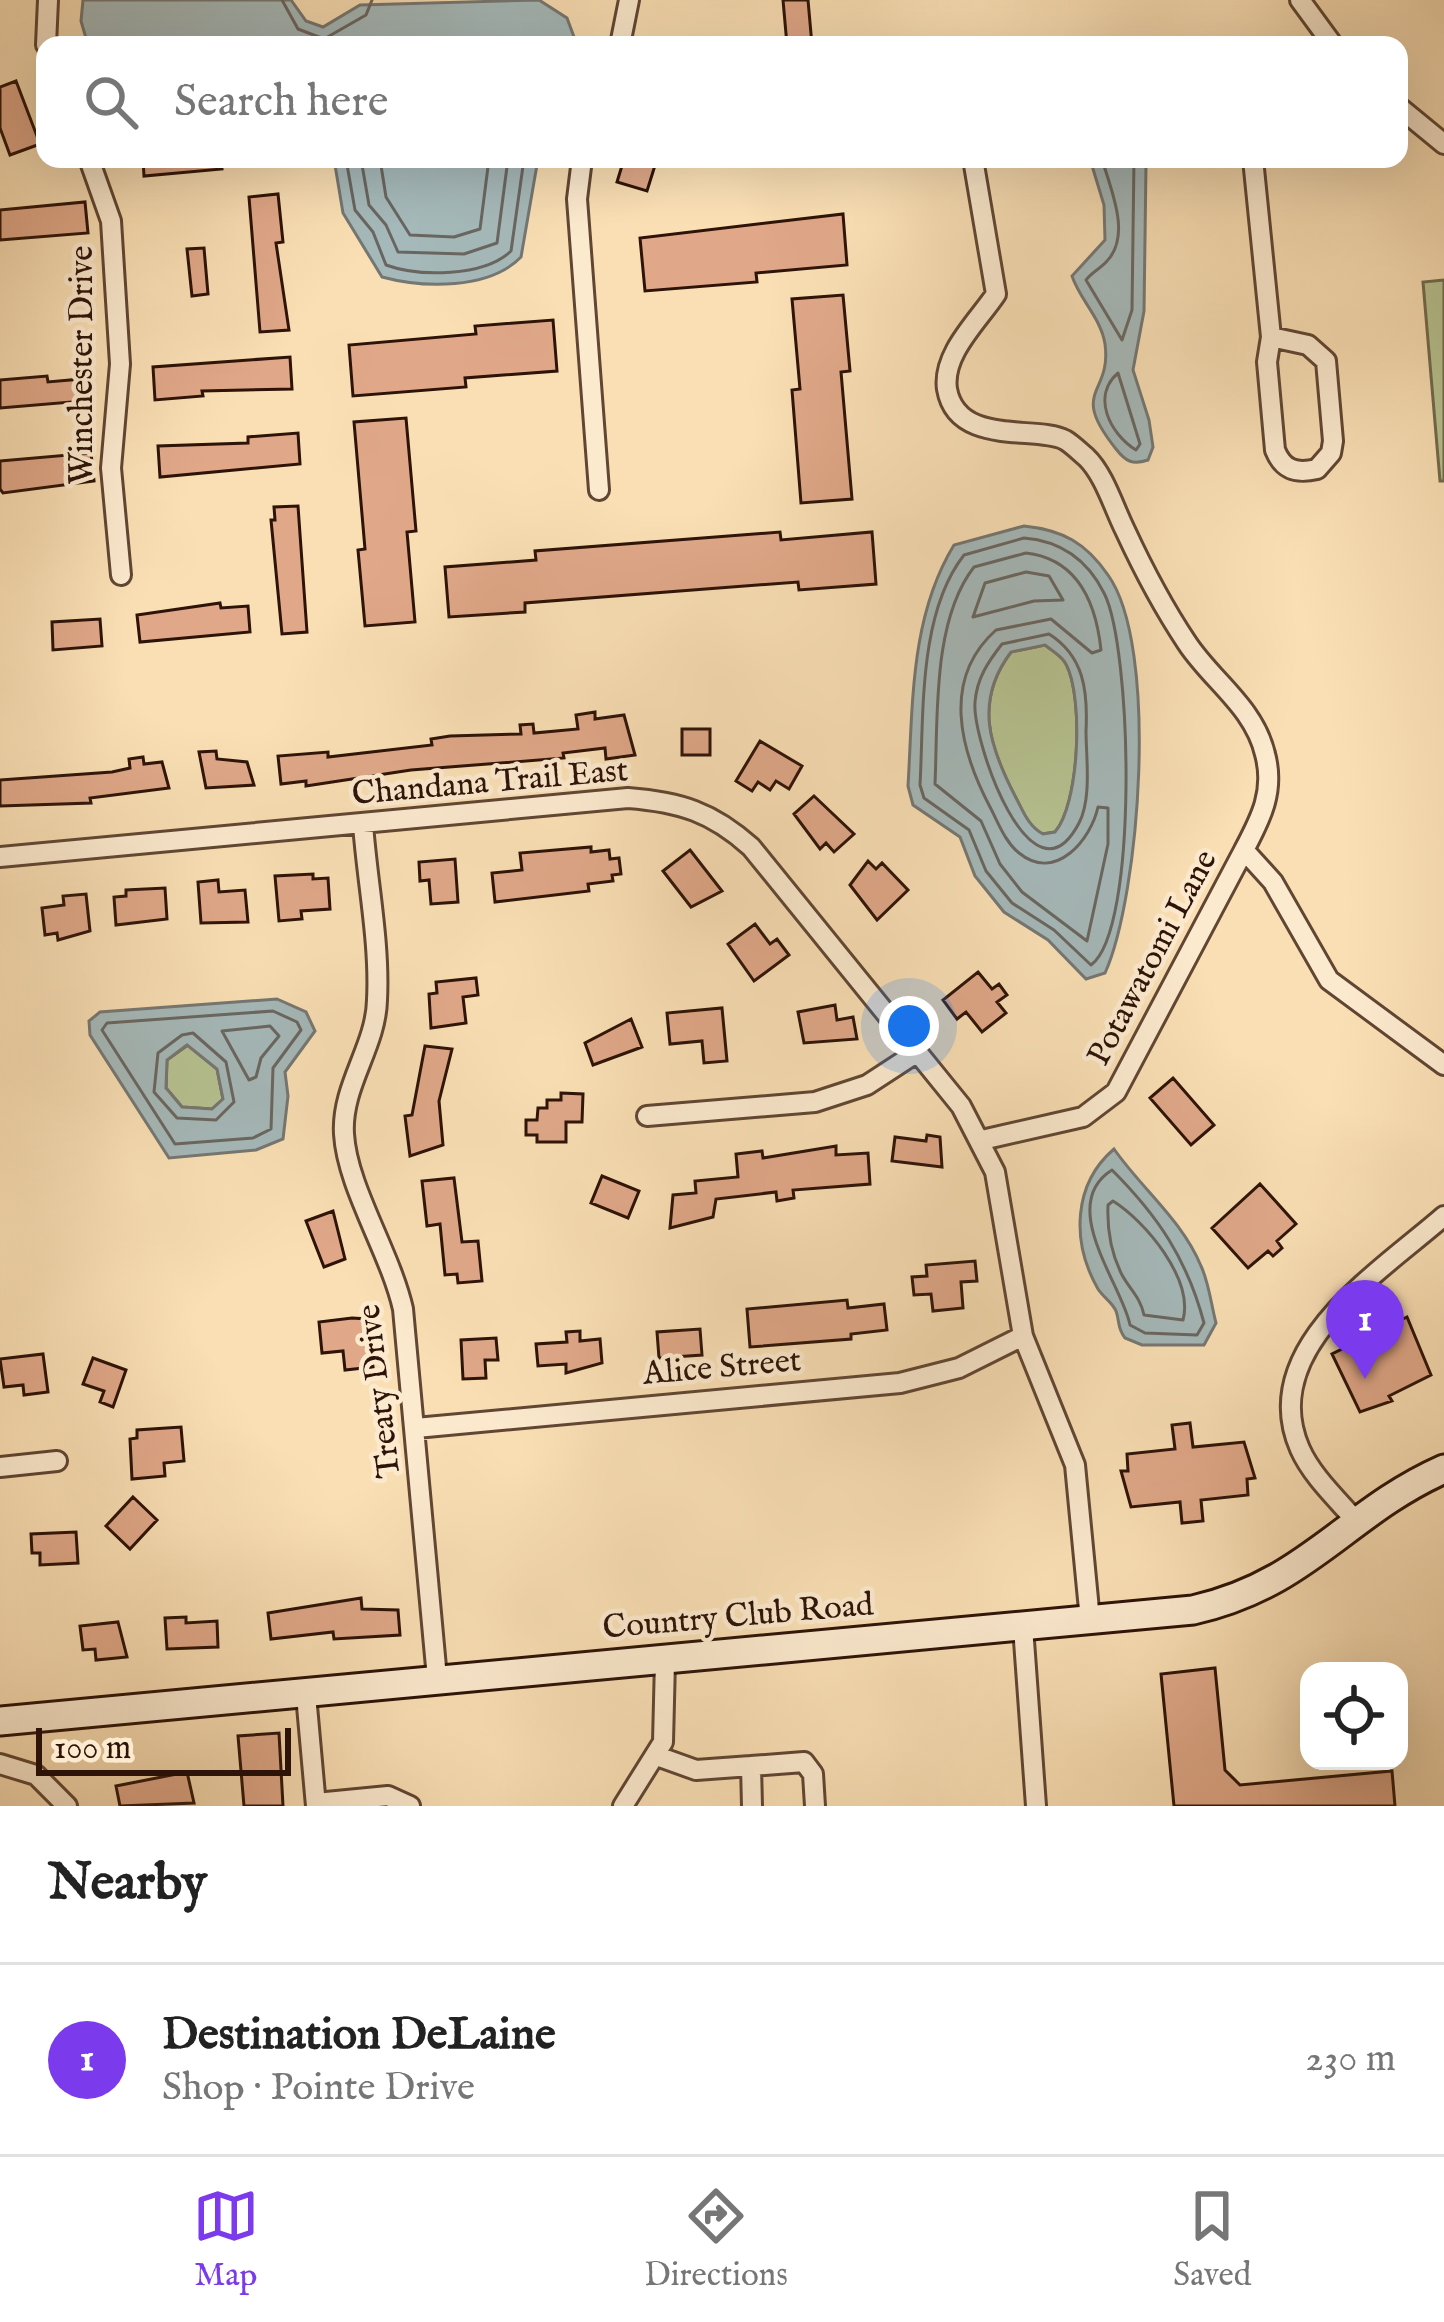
<!DOCTYPE html>
<meta charset="utf-8">
<style>
body{margin:0;font-family:"IM FELL English",serif;background:#f6f6f6;color:#222}
.controls{position:absolute;right:36px;bottom:36px;display:grid;overflow:hidden;border-radius:24px;box-shadow:0 12px 48px #0002}
.controls button{width:108px;height:108px;display:grid;place-items:center;padding:0;border:0;border-bottom:3px solid #e0e0e0;background:#fff;color:#222;font:60px sans-serif}
.scale{position:absolute;left:36px;bottom:30px;width:255px;box-sizing:border-box;padding-left:12px;border:6px solid #2d1308;border-top:0;font-size:33px;line-height:42px;white-space:nowrap;color:#2d1308;-webkit-text-stroke:9px #fceacf;paint-order:stroke}
.you{position:absolute;left:909px;top:1026px;width:42px;height:42px;margin:-30px;border:9px solid #fff;border-radius:50%;background:#1a73e8;box-shadow:0 0 0 18px #1a73e833}
.badge{display:grid;place-items:center;width:78px;height:78px;border-radius:50%;background:#7c3aed;color:#fff;font-size:39px;font-weight:700}
.pin{position:absolute;translate:-50% -99px;filter:drop-shadow(0 3px 6px #0008)}
.pin::after{content:'';position:absolute;top:63px;width:42px;height:36px;background:inherit;clip-path:polygon(0 0,100% 0,50% 100%)}
.list{margin:0;padding:0;list-style:none}
h2{display:flex;justify-content:space-between;align-items:center;height:156px;margin:0;padding:0 48px;font-size:51px}
h2 small{font-size:39px;font-weight:400;color:#767676}
.list li{display:grid;grid-template-columns:78px 1fr auto;gap:36px;align-items:center;box-sizing:border-box;height:192px;padding:0 48px;border-top:3px solid #e0e0e0}
.list b{display:block;font-size:45px;white-space:nowrap}
.list p{margin:0;font-size:39px;white-space:nowrap;color:#767676}
.list em{font-size:39px;font-style:normal;color:#767676}
.icon{flex:none;width:66px;height:66px;fill:none;stroke:currentColor;stroke-width:2;stroke-linecap:round;stroke-linejoin:round}
.map{position:relative;flex:none;width:1444px;height:1806px;overflow:hidden}
.search{position:absolute;background:#fff;box-shadow:0 12px 48px #0002;left:36px;right:36px;top:36px;height:132px;display:flex;align-items:center;gap:30px;box-sizing:border-box;padding:0 42px;border-radius:24px;color:#767676;font-size:45px}
.sheet{height:348px;background:#fff}
nav{display:flex;justify-content:space-around;align-items:center;box-sizing:border-box;height:168px;border-top:3px solid #e0e0e0;background:#fff;font-size:33px;color:#767676}
nav a{display:grid;justify-items:center;gap:6px}
nav .on{color:#7c3aed}
.map>svg:first-child{display:block}
.green{fill:#b7c392;stroke:#726b4d;stroke-width:3}
.water{fill:#a5b9ba;stroke:#757773;stroke-width:3;fill-rule:evenodd}
.lines{fill:none;stroke-linecap:round;stroke-linejoin:round}
.shore{stroke:#696661;stroke-width:3}
.building{fill:#e0a889;stroke:#2d1308;stroke-width:3}
.street-casing{stroke:#604633;stroke-width:24}
.secondary-casing{stroke:#2d1308;stroke-width:33}
.street{stroke:#fceacf;stroke-width:18}
.secondary{stroke:#fceacf;stroke-width:27}
.labels{text-anchor:middle;dominant-baseline:central;stroke-width:9;stroke-linejoin:round;paint-order:stroke}
.street-label{font-size:33px;fill:#2d1308;stroke:#fceacf}
</style>
<div class="map">
<svg width="1444" height="1806" viewBox="0 0 1444 1806">
<rect width="100%" height="100%" fill="#fadfb5"/>
<filter id="stains"><feTurbulence type="fractalNoise" baseFrequency=".00167" numOctaves="4"/><feColorMatrix values="0 0 0 0 .2 0 0 0 0 .09 0 0 0 0 .02 0 0 0 .5 -.17"/></filter>
<radialGradient id="worn" r=".72"><stop offset=".6" stop-color="#630" stop-opacity="0"/><stop offset="1" stop-color="#630" stop-opacity=".3"/></radialGradient>
<path class="green" d="M1444,280V481H1440L1423,282Z
M1045,645C1052,650 1062,656 1066,664C1084,698 1079,805 1055,832L1042,834C1028,826 1023,811 1015,796C989,746 974,701 1011,652Z
M188,1045L217,1069L223,1099L212,1109L182,1107L166,1088L167,1060Z"/>
<path class="water" d="M83,0H291L306,21L323,27L360,5L539,0L567,18L577,45H88L81,21Z
M334,159H538L521,257C489,290 423,288 382,277L343,213Z
M1090,159H1145L1146,165L1144,311L1133,370L1149,420L1153,447L1148,460C1133,465 1126,462 1116,449C1068,389 1112,396 1105,344C1101,318 1080,300 1072,276L1105,240L1104,205Z
M1024,526C1063,530 1086,543 1108,575C1159,646 1140,895 1105,973L1086,979L1048,940L1004,912L975,876L960,837L913,805L908,786C913,704 910,617 954,545ZM1045,645C1052,651 1062,656 1066,664C1084,698 1079,805 1055,832L1043,834C1028,826 1023,811 1015,796C989,746 974,701 1011,652Z
M277,999L306,1012L315,1031L285,1072L288,1096L283,1139L256,1150L169,1158L90,1035L89,1021L100,1012ZM187,1045L217,1069L223,1099L212,1109L182,1107L166,1088L167,1060Z
M1114,1149C1142,1189 1182,1220 1201,1266C1209,1283 1211,1304 1216,1323L1204,1345H1142L1125,1338C1117,1328 1120,1322 1116,1311C1112,1302 1103,1297 1098,1289C1071,1242 1073,1184 1114,1149Z"/>
<g class="lines">
<path class="shore" d="M282,0L298,29L324,39L366,15L372,0
M346,159L355,210L373,232L386,265C419,277 484,277 511,251L524,159
M361,159L369,205L386,225L398,252L464,254L497,243L508,159
M380,159L386,197L410,235L454,237L480,229L489,159
M1102,159C1110,188 1132,235 1107,261C1100,269 1092,272 1086,280L1122,340L1132,310L1134,159
M1118,373L1140,444L1136,450C1110,434 1091,396 1118,373Z
M1024,538C1061,541 1087,559 1104,593C1132,647 1139,930 1091,965L1054,930L1012,903L986,871L969,830L924,798L920,785C924,714 918,614 964,555Z
M1026,553C1078,559 1096,603 1101,650L1092,653L1051,619L996,630C941,679 960,750 990,807C998,822 1005,842 1019,853C1056,883 1091,839 1098,807L1108,808V844L1087,941L1022,892L1000,864L981,821L935,784C938,718 932,621 974,567Z
M1026,572L1049,576L1063,600L1034,601L973,617L985,583Z
M1049,634C1084,656 1088,691 1086,731C1086,757 1092,798 1079,823C1032,913 972,741 975,702C977,678 988,662 1002,644Z
M273,1011L297,1022L301,1030L273,1068L271,1129L253,1138L175,1144L102,1030L107,1023Z
M270,1026L279,1036L261,1058L256,1077L249,1080L222,1031Z
M193,1033L226,1062L234,1102L216,1120L177,1118L154,1092L158,1053L182,1035Z
M1112,1170C1158,1216 1187,1259 1204,1323L1197,1335L1145,1333L1130,1325C1123,1286 1056,1205 1112,1170Z
M1113,1201C1145,1221 1194,1279 1183,1320L1144,1315C1140,1296 1129,1289 1121,1273C1111,1252 1107,1228 1108,1205Z"/>
</g>
<path class="building" d="M783,0H808L812,45H787Z
M16,81L40,144L10,155L0,128V87Z
M143,159H221L222,169L144,176Z
M624,159H657L647,191L617,182Z
M278,194L283,242L276,243L289,330L260,332L249,197Z
M85,202L88,233L0,240V210Z
M843,214L847,265L756,273L757,282L645,291L640,238Z
M204,248L208,294L192,296L187,249Z
M843,295L850,371L841,372L852,499L801,503L792,390L800,389L792,299Z
M553,320L557,371L465,378L466,387L353,396L349,345L476,334L475,326Z
M290,357L292,389L202,391L203,396L155,400L153,367Z
M47,376L48,382L82,379L84,401L0,408V380Z
M406,418L416,531L407,532L415,622L365,626L358,550L365,549L354,422Z
M298,433L300,464L160,477L158,446L248,443V437Z
M91,453L94,481L3,493L0,489V461Z
M298,506L307,632L282,634L271,520H275L274,507Z
M780,532L781,540L872,532L876,584L799,590L798,582L525,603V612L449,617L445,567L536,560L535,551Z
M220,603L221,608L248,606L250,632L140,642L137,615Z
M100,619L102,646L53,650L52,622Z
M595,712V719L624,715L635,755L606,759L605,748L563,753L564,758L411,770L306,786V781L281,784L278,756L328,752V757L432,745L431,739L450,736L521,734L520,725L533,724L534,733L578,729L576,715Z
M682,729H710V755H682Z
M760,741L802,766L789,789L776,781L770,790L758,782L752,791L736,781Z
M216,751L217,759L247,762L254,785L206,788L199,752Z
M143,757L144,764L162,762L169,788L90,798L91,803L0,806V780L112,772L130,768L129,759Z
M814,796L854,834L834,852L826,843L820,849L794,814Z
M591,847V852L609,850L610,859L619,858L621,874L612,875L613,881L588,884L589,891L495,902L492,873L522,870L520,853Z
M690,850L722,891L691,907L663,871Z
M455,859L458,902L431,904L429,880L420,881L419,862Z
M868,861L876,869L882,863L908,890L877,920L850,885Z
M313,874V879L328,878L330,909L301,911L302,919L279,921L275,876Z
M218,880L219,892L245,890L248,922L201,923L198,882Z
M165,888L167,919L116,925L114,897L126,896V890Z
M86,894L90,931L58,940L57,933L45,935L42,908L64,905L63,896Z
M755,924L770,944L777,939L789,955L754,981L728,944Z
M978,972L992,989L999,984L1007,995L997,1002L1006,1013L982,1032L966,1012L957,1019L943,1000Z
M476,978L478,995L463,997L466,1023L431,1028L429,994L437,993L436,982Z
M835,1005L837,1020L853,1017L857,1039L804,1043L798,1012Z
M722,1008L727,1061L704,1063L702,1041L670,1044L667,1013Z
M631,1019L642,1047L593,1065L585,1043Z
M425,1046L452,1049L439,1101L443,1145L410,1156L405,1116L412,1115Z
M1173,1078L1214,1125L1191,1145L1150,1098Z
M561,1093L583,1094L582,1122H566V1142H537V1135H526V1120H537L538,1108H547V1100H561Z
M927,1135L940,1137L942,1167L892,1161L895,1137L926,1141Z
M836,1146V1155L868,1153L870,1184L793,1190L794,1198L777,1201L776,1192L716,1199L713,1217L670,1228L673,1195L696,1193L695,1181L738,1177L736,1154L762,1151L763,1158Z
M602,1176L639,1191L628,1218L591,1203Z
M454,1178L462,1242L478,1241L482,1281L458,1283L457,1274L445,1275L440,1224L427,1226L422,1181Z
M1260,1184L1296,1224L1277,1241L1282,1248L1273,1256L1268,1251L1248,1268L1212,1228Z
M333,1211L345,1259L324,1267L306,1221Z
M975,1261L977,1281L961,1282L963,1308L933,1311L931,1294L914,1295L912,1277L927,1276L926,1265Z
M847,1300L848,1308L884,1304L887,1330L851,1334V1339L750,1347L747,1309Z
M1407,1317L1431,1375L1389,1396L1392,1401L1360,1412L1332,1354Z
M352,1318L367,1319L373,1367L345,1370L343,1351L322,1353L319,1322Z
M700,1329L702,1355L659,1358L657,1332Z
M580,1331V1341L600,1339L602,1363L566,1373V1364L538,1366L536,1344L567,1342L566,1332Z
M496,1338L498,1360H485L486,1378L463,1379L461,1340Z
M43,1354L48,1392L24,1395L23,1385L4,1387L0,1359Z
M93,1358L126,1370L113,1407L100,1402L104,1391L83,1384Z
M1190,1423L1193,1447L1244,1442L1255,1478L1247,1479L1248,1495L1201,1500L1203,1521L1182,1523L1180,1502L1131,1507L1121,1471H1128L1127,1454L1175,1449L1172,1425Z
M181,1427L184,1461L164,1463L165,1476L132,1479L130,1439L137,1438V1430Z
M133,1497L157,1520L130,1549L106,1526Z
M76,1532L78,1563L40,1565V1553H32L31,1534Z
M361,1598L362,1609L398,1610L400,1635L334,1639L333,1632L271,1639L268,1613Z
M186,1617V1623L217,1621L218,1647L167,1649L165,1618Z
M118,1622L127,1657L96,1660L95,1649L83,1650L80,1626Z
M1215,1668L1225,1770L1240,1785L1392,1771L1395,1806H1174L1161,1674Z
M279,1733L283,1806H244L238,1736Z
M187,1772L194,1803L120,1806L116,1786Z"/>
<g class="lines">
<g class="street-casing">
<path id="street" d="M1300,0L1333,45
M46,45L48,0
M620,45L629,0
M1399,107L1444,144
M89,159L111,221L120,364L111,468L121,575
M582,159L577,199L599,490
M973,159L996,294C978,321 942,354 947,389C957,447 1037,425 1065,440C1072,444 1080,452 1086,457C1104,474 1114,508 1125,530C1143,569 1163,607 1187,643C1212,681 1254,707 1265,754C1275,791 1261,818 1244,850L1273,882L1329,980L1444,1065
M1253,159L1271,337L1267,362L1275,450C1283,470 1296,474 1317,469L1331,453L1333,441L1326,361L1308,345L1271,337
M363,824C367,881 380,942 377,1000C376,1047 341,1086 344,1134C347,1187 390,1252 403,1309L437,1678
M0,857L628,798C680,802 712,812 751,847L961,1106L995,1172L1023,1336L1075,1465L1090,1620
M647,1116L815,1102L867,1085L916,1053
M982,1140L1083,1117L1116,1092L1244,850
M416,1428L900,1383L959,1368L1023,1336
M0,1467L57,1461
M1357,1522C1337,1499 1312,1476 1300,1449C1256,1349 1380,1272 1444,1216
M1023,1627L1036,1806
M306,1695L316,1806
M657,1756L696,1770L751,1766
M0,1764L36,1775L67,1806
M316,1803L388,1796L410,1806
M623,1806L663,1742L665,1661
M752,1806L751,1766L804,1762L813,1774L815,1806"/>
</g>
<g class="secondary-casing">
<path id="secondary" d="M0,1721L1193,1610C1308,1584 1345,1513 1444,1469"/>
</g>
<use href="#street" class="street"/>
<use href="#secondary" class="secondary"/>
</g>
<g class="labels">
<g class="street-label">
<text transform="translate(83 365) rotate(-90)">Winchester Drive</text>
<text transform="translate(490 783) rotate(-5)">Chandana Trail East</text>
<text transform="translate(1153 958) rotate(-62)">Potawatomi Lane</text>
<text transform="translate(722 1368) rotate(-5)">Alice Street</text>
<text transform="translate(380 1391) rotate(-97)">Treaty Drive</text>
<text transform="translate(738 1617) rotate(-5)">Country Club Road</text>
</g>
</g>
<rect width="100%" height="100%" filter="url(#stains)"/>
<rect width="100%" height="100%" fill="url(#worn)"/>
</svg>
<div class="controls">
<button><svg class="icon" aria-label="locate" viewBox="0 0 24 24"><circle cx="12" cy="12" r="6"/><path d="M12 2v4M12 18v4M2 12h4M18 12h4"/></svg></button>
</div>
<div class="scale">100 m</div>
<div class="you"></div>
<div class="pin badge" style="left:1365px;top:1379px">1</div>
<div class="search"><svg class="icon" aria-label="search" viewBox="0 0 24 24"><circle cx="10" cy="10" r="6"/><path d="M15 15l6 6"/></svg>Search here</div>
</div>
<section class="sheet">
<h2>Nearby<small></small></h2>
<ul class="list">
<li><span class="badge">1</span><div><b>Destination DeLaine</b><p>Shop · Pointe Drive</p></div><em>230 m</em></li>
</ul>
</section>
<nav>
<a class="on"><svg class="icon" aria-label="map" viewBox="0 0 24 24"><path d="M3 6l6-2 6 2 6-2v14l-6 2-6-2-6 2zM9 4v14M15 6v14"/></svg>Map</a>
<a><svg class="icon" aria-label="directions" viewBox="0 0 24 24"><path d="M12 3l9 9-9 9-9-9zM9 14v-3h6M13 9l2 2-2 2"/></svg>Directions</a>
<a><svg class="icon" aria-label="saved" viewBox="0 0 24 24"><path d="M7 4h10v16l-5-4-5 4z"/></svg>Saved</a>
</nav>
